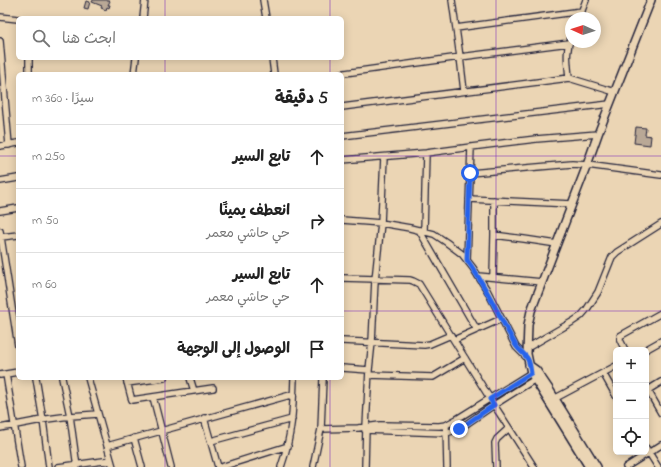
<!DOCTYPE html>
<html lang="ar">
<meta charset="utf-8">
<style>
body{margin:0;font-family:"Indie Flower","Playpen Sans Arabic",sans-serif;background:#f2f2f2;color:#222;direction:rtl}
.controls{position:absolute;right:12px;bottom:12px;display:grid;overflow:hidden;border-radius:6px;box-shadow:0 2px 10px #0003}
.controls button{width:36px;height:36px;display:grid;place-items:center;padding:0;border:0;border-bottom:1px solid #e0e0e0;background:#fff;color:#222;font:20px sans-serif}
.compass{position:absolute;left:565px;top:12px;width:36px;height:36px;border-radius:50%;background:#fff;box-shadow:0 2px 10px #0003;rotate:273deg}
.stop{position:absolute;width:12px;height:12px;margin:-9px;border:3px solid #2563eb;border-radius:50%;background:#fff}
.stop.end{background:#2563eb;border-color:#fff;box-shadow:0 1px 4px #0008}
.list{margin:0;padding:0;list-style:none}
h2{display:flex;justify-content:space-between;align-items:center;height:52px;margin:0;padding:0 16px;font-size:17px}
h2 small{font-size:13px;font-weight:400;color:#767676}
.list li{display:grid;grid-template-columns:26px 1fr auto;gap:12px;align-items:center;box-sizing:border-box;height:64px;padding:0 16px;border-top:1px solid #e0e0e0}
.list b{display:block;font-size:15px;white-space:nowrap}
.list p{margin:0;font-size:13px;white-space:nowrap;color:#767676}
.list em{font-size:13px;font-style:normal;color:#767676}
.icon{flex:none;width:22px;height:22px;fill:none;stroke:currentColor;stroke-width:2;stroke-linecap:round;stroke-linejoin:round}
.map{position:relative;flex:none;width:661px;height:467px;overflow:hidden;direction:ltr}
.search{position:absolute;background:#fff;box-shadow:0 2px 10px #0003;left:16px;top:16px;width:328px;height:44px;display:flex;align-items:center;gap:10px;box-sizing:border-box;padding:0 14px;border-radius:6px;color:#767676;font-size:15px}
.panel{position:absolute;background:#fff;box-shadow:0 2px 10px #0003;left:16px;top:72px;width:328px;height:308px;border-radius:6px;direction:rtl}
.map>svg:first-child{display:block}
.building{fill:#b9a896;stroke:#22223b}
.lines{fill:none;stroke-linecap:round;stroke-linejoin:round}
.minor-casing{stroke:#22223b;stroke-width:8}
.tertiary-casing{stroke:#22223b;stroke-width:10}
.minor{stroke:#ebd5b4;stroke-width:5.5}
.tertiary{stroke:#ebd5b4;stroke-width:7}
.route{stroke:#2563eb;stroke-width:5}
.grid{fill:none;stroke:#7b2cbf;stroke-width:1;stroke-opacity:0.55}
</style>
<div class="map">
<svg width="661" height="467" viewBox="0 0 661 467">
<rect width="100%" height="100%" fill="#ebd5b4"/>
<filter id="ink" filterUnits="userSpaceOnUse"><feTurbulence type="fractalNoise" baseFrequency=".025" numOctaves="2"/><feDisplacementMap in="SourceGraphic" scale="8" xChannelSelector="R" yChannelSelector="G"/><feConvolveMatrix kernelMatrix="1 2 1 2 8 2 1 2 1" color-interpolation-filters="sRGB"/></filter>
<g filter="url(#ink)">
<path class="building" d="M93,0H109L110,1L108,5H110L109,8L107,7L106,10L101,8L102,6L92,2Z
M86,1L90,2L88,9L84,8Z
M636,127L646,128L645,135L651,136L650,145L634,143Z"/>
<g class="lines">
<g class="minor-casing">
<path id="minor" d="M263,0L266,18
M452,0L460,57L464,91
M0,17L18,19
M143,18L145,0
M579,18L586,0
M456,28L582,11
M0,41L9,145
M272,58L274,74
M29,74V58
M134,74L136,58
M338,74L460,57L569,43
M569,78C568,64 565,51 571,38
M342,107L569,78L615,92
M342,136L610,104
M0,146L18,143
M342,160L426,153L471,147L536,139L598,134
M470,173L572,164L587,165L661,175
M0,181L18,178
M469,199L572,204
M494,200V235L524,239L557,244
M0,211L18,208
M342,220L381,223L410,228L434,234L446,242L462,254L473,268L487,290L516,347L527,358
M419,230L477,330
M0,231L18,346
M424,231L426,153
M1,237L18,235
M467,260L471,147
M478,276L542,282
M493,277L494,235
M342,278L410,280L413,281L419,284L494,405L509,428L497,439L495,443L496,467
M454,340L501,319
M342,341L424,345L430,344L451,335
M527,348L572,322L581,316L587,309L598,292L612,257L617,252L661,224
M625,350L620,340V336L661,313
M645,350L661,341
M342,368L369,370
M603,373L616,396
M6,374L21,467
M0,375L18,372
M369,375L433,377L465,358
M36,378L43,420L49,467
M62,378L70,416L77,467
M88,378L113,467
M126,378L131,397L132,400L213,388
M190,378L194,391
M127,383L164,378
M646,387L661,413
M648,390L661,382
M153,397L171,467
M552,400L616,366
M204,418L218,467
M446,425L447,467
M0,428L47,419L70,416L98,414
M509,428L534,467
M321,429L323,378
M365,430L446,433L459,429L494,405L537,378
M134,438L142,467
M211,441L292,419
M107,446L294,394
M646,448L658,467
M58,467L111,460
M221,467L288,446
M281,467C292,436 293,410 294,378
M313,467L321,429L358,428L380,425L439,426L446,425L457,419L534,371
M365,467L366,427L369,370L372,342L375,280L381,223L384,157
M626,467L661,445"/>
</g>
<g class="tertiary-casing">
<path id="tertiary" d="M529,365L536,370L549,389L597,467
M589,467L531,373L527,354L528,325L531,311L587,165L598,134L651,0"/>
</g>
<use href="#minor" class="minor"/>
<use href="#tertiary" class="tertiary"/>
</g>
</g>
<g class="lines" filter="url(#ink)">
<path class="route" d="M459,429L494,405L490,399L531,373C530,368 530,362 527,358C524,353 518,350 515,344C499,316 486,286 467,260L470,173"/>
</g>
<path class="grid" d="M165,0V18M330,0V18M496,0V467M165,58V74M330,58V74M0,156H18M342,156H661M0,311H18M342,311H661M165,378V467M330,378V467"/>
</svg>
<div class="controls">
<button>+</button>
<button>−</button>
<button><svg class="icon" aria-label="locate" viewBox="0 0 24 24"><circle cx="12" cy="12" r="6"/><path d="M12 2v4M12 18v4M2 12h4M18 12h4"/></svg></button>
</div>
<svg class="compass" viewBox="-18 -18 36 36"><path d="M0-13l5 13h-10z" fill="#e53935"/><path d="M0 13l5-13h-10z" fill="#767676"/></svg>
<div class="stop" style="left:470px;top:173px"></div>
<div class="stop end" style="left:459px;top:429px"></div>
<div class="search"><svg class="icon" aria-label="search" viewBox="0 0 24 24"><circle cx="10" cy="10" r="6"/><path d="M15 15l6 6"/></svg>ابحث هنا</div>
<section class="panel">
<h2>5 دقيقة<small>سيرًا · 360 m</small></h2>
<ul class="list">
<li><svg class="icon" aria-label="ahead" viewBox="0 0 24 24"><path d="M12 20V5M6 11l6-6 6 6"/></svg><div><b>تابع السير</b></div><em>250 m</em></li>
<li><svg class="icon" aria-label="right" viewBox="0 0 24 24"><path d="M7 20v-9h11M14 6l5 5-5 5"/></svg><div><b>انعطف يمينًا</b><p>حي حاشي معمر</p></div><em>50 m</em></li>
<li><svg class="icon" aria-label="ahead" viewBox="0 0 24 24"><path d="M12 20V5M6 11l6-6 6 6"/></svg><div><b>تابع السير</b><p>حي حاشي معمر</p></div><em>60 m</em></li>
<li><svg class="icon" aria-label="arrive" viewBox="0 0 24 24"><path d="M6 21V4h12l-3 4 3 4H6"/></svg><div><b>الوصول إلى الوجهة</b></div></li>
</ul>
</section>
</div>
